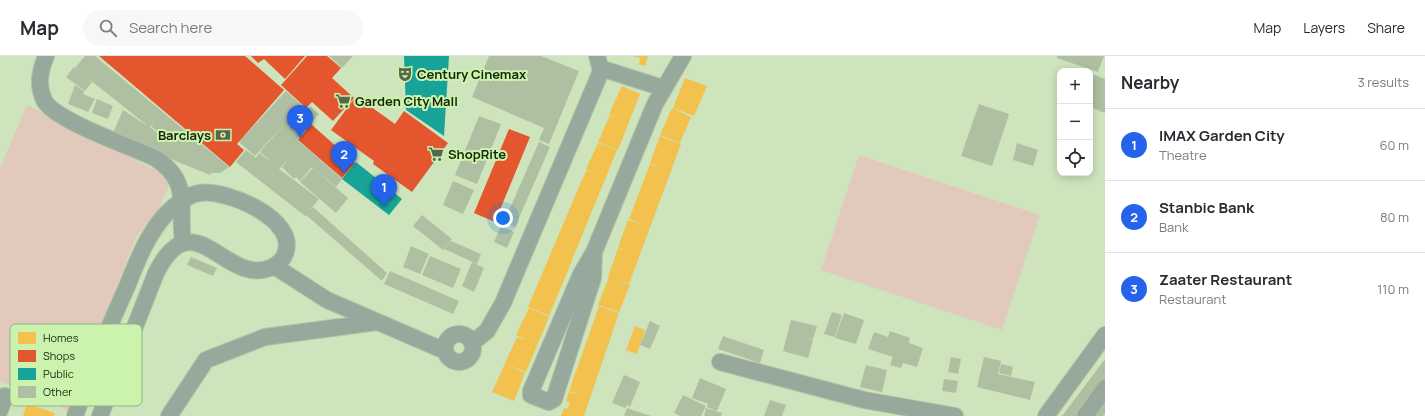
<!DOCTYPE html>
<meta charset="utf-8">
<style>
body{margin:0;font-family:Manrope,sans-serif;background:#f7f7f7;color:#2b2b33}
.controls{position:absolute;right:12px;top:12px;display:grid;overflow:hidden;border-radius:8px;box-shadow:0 2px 10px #0003}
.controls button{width:36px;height:36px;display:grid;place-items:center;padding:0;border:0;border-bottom:1px solid #e1e1e2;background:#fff;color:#2b2b33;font:20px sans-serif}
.you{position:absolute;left:503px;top:162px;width:14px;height:14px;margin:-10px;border:3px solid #fff;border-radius:50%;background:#1a73e8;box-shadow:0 0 0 6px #1a73e833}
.badge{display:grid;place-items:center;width:26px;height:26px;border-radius:50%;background:#2563eb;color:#fff;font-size:13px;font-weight:700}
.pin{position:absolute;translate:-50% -33px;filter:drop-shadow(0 1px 2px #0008)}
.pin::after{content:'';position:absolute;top:21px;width:14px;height:12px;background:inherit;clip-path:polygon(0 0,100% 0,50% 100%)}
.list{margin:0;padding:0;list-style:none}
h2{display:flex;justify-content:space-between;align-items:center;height:52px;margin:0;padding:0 16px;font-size:17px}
h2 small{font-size:13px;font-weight:400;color:#7c7c81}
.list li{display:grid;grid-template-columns:26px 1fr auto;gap:12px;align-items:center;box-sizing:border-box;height:72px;padding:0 16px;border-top:1px solid #e1e1e2}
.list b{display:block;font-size:15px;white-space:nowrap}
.list p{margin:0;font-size:13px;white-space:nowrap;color:#7c7c81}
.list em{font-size:13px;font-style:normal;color:#7c7c81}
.icon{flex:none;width:22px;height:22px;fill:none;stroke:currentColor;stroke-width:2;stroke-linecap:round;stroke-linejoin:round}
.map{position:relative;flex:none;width:1105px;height:360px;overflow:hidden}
header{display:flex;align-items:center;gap:24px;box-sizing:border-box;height:56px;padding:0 20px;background:#fff;border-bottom:1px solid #e1e1e2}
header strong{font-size:19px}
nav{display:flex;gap:22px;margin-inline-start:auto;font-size:14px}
.search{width:280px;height:36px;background:#f7f7f7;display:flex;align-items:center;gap:10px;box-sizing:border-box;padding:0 14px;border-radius:22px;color:#7c7c81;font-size:15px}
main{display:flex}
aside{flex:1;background:#fff}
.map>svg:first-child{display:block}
.green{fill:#e1cabb}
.homes{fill:#f2c14e}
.shops{fill:#e4572e}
.public{fill:#17a398}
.building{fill:#afc0a2;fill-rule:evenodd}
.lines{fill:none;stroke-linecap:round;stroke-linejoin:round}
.minor-casing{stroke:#b2c2a4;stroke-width:18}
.minor{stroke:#97a89d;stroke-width:16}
.labels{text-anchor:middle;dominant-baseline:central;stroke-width:4;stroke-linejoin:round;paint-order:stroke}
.poi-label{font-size:13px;font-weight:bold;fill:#17260b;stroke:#cbf3ae;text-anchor:start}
.key{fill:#cbf3ae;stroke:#95b67d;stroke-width:1}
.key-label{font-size:11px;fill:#17260b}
</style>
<header>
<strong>Map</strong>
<div class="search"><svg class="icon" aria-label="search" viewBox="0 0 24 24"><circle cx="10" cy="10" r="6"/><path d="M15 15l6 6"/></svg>Search here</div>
<nav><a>Map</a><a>Layers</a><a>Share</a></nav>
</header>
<main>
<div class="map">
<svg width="1105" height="360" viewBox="0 0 1105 360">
<rect width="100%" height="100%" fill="#cee4bd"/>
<path class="green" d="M27,49L163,118L169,130L156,159L136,181L69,355L0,325V112Z
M859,99L1040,159L1002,274L821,214Z"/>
<path class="homes" d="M633,0H648L645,10L639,8L640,2Z
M685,22L707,30L694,60L673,52Z
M622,30L640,38L618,94L598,86L610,59L624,64L609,58Z
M672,52L691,61L680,87L660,79Z
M660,80L681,88L629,228L608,221L618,192L627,195L618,191L628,164L645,169L629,163L650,108L663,113L650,107Z
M598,87L617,94L572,204L568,202L572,205L549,260L528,251L581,126L587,114L597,118L586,113Z
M609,221L630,229L619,256L598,249Z
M599,250L619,257L584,360H561L564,352L567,353L570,346L566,345L569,336L584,340L569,335Z
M529,252L549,261L526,316L507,309L525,317L514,345L492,336L517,281L528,285L516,279Z
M635,270L645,274L637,298L626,294Z
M27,348L55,357L54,360H23Z"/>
<path class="shops" d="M99,0H245L284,34L237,88L244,94L230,111Z
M251,0H305L285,23L264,3L258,7Z
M307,0H327L341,12L332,22L354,42L333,65L312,46L306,52L281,29Z
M356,40L395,68L404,55L448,87L412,136L373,108L374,105L331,74Z
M311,68L355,107L342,122L298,84Z
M509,73L530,81L495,166L474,157Z"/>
<path class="public" d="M404,0H449L444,80L406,54Z
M356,106L402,143L389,159L342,123Z"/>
<path class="building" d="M85,0H95L229,111L220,117H212L210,119L112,79L123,54L148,70L75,12ZM160,58L151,70L177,92L150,71Z
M329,0H353L342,12Z
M489,0H541L579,15L549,88L539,84L544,72L472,41Z
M1057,0H1104L1098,16L1057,2Z
M74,11L92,26L85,35L66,21Z
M1092,18L1105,23V57L1090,51V23Z
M75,29L84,35L83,38L95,43L88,56L68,48Z
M286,35L307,54L310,50L319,58L297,84L342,123L336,131L312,111L300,125L296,121L294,123L282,111L289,102L279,113L319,143L309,155L313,151L387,217L382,225L306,159L305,160L236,106L246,94L256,102L259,97L273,107L260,96L287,65L255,100L239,86Z
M97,43L113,50L108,63L92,57Z
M979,48L1009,58L992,110L961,100Z
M479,60L501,68L477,128L455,119Z
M539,86L550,91L515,171L504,166Z
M1017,87L1038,94L1033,110L1013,104Z
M313,112L348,142L336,157L300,126Z
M453,125L474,134L463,158L443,149Z
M422,159L452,183L443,194L413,170Z
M501,170L514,176L507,192L494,186Z
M451,185L481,198L477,208L444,193Z
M411,190L429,198L420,218L403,211Z
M430,200L461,213L453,232L422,219Z
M191,201L217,212L213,220L187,209Z
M472,206L484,212L474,236L462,230Z
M390,215L459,245L453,258L384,228Z
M832,256L842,259L835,281L824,278Z
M844,257L864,264L856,288L835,282Z
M791,264L817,270L813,283L807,282L813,284L808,302L783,295Z
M650,265L660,270L650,293L640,289Z
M890,275L910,282L909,287L923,292L917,311L903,307L901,312L890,309L893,301L868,293L874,276L888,281Z
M723,280L764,294L760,307L718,293Z
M951,301L961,303L958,318L948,316Z
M984,301L1001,305L998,318L1035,326L1030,344L977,331Z
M1105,303V329L1082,360H1062Z
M1001,308L1013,311L1011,320L999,317Z
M866,309L887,314L882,336L860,331Z
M624,319L640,326L630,351L627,349L625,352L612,347Z
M700,322L726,333L717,355L707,351L708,348L692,342Z
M944,323L958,325L956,337L942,335Z
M1105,337V358L1103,360H1088Z
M683,339L706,350L701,360H680L674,357Z
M770,344L786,349L782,360H764Z
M627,352L651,360H624Z
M706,352L722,357L721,360H704Z"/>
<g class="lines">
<g class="minor-casing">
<path id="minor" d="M46,0C40,15 37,29 44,44C53,64 132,91 155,102C192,126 178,150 183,187
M600,12L663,32
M594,196L593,222L554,343L549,346L531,339V335L581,218L594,196L655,48L683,0
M274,210L327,244L445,295
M445 292a14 14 0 1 1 28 0a14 14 0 1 1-28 0Z
M472,287L487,275L503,247L601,15L597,0
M720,306L864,344L955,360
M0,354L5,340
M75,360C91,315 108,272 128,228C138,203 148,177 167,157C175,149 189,138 200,137C226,133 299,163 285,198C283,204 276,210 270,212C225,230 194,142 156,217L100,360
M169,360L206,304L265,281L377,266
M1046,360L1105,279
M1085,360L1105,332"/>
</g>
<use href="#minor" class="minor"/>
</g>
<defs>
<g id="theatre-bare" transform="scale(1.2)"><path d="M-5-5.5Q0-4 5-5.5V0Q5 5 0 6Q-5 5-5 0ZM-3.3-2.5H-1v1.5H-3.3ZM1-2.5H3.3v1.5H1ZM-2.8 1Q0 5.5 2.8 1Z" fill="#576849" stroke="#cbf3ae" stroke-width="2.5" paint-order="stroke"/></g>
<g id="supermarket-bare" transform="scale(1.2)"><path d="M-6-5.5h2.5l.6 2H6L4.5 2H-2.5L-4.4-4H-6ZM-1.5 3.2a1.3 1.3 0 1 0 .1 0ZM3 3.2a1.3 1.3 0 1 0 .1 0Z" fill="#576849" stroke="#cbf3ae" stroke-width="2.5" paint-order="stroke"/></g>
<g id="bank-bare" transform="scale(1.2)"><path d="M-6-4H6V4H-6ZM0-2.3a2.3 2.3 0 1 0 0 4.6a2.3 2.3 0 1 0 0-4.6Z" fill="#576849" stroke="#cbf3ae" stroke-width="2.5" paint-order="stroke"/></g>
</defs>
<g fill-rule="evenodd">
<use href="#theatre-bare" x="405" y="18"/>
<use href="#supermarket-bare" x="343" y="45"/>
<use href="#bank-bare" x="223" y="79"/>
<use href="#supermarket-bare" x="436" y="98"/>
</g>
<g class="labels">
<g class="poi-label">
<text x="417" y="18">Century Cinemax</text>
<text x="355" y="45">Garden City Mall</text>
<text x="211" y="79" text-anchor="end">Barclays</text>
<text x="448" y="98">ShopRite</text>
</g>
</g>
<rect x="10" y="268" width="132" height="82" rx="6" class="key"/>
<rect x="18" y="276" width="18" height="12" fill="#f2c14e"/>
<rect x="18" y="294" width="18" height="12" fill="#e4572e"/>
<rect x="18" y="312" width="18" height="12" fill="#17a398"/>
<rect x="18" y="330" width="18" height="12" fill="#afc0a2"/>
<g class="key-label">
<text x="43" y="286">Homes</text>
<text x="43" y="304">Shops</text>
<text x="43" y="322">Public</text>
<text x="43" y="340">Other</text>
</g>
</svg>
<div class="controls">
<button>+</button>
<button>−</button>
<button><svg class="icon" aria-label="locate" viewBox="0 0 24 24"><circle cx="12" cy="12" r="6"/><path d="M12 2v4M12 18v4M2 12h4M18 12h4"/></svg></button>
</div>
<div class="you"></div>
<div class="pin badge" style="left:384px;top:151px">1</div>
<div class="pin badge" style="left:344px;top:118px">2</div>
<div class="pin badge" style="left:300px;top:82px">3</div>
</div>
<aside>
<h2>Nearby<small>3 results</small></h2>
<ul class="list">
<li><span class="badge">1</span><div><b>IMAX Garden City</b><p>Theatre</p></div><em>60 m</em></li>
<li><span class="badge">2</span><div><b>Stanbic Bank</b><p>Bank</p></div><em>80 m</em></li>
<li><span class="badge">3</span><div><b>Zaater Restaurant</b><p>Restaurant</p></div><em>110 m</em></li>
</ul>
</aside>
</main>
